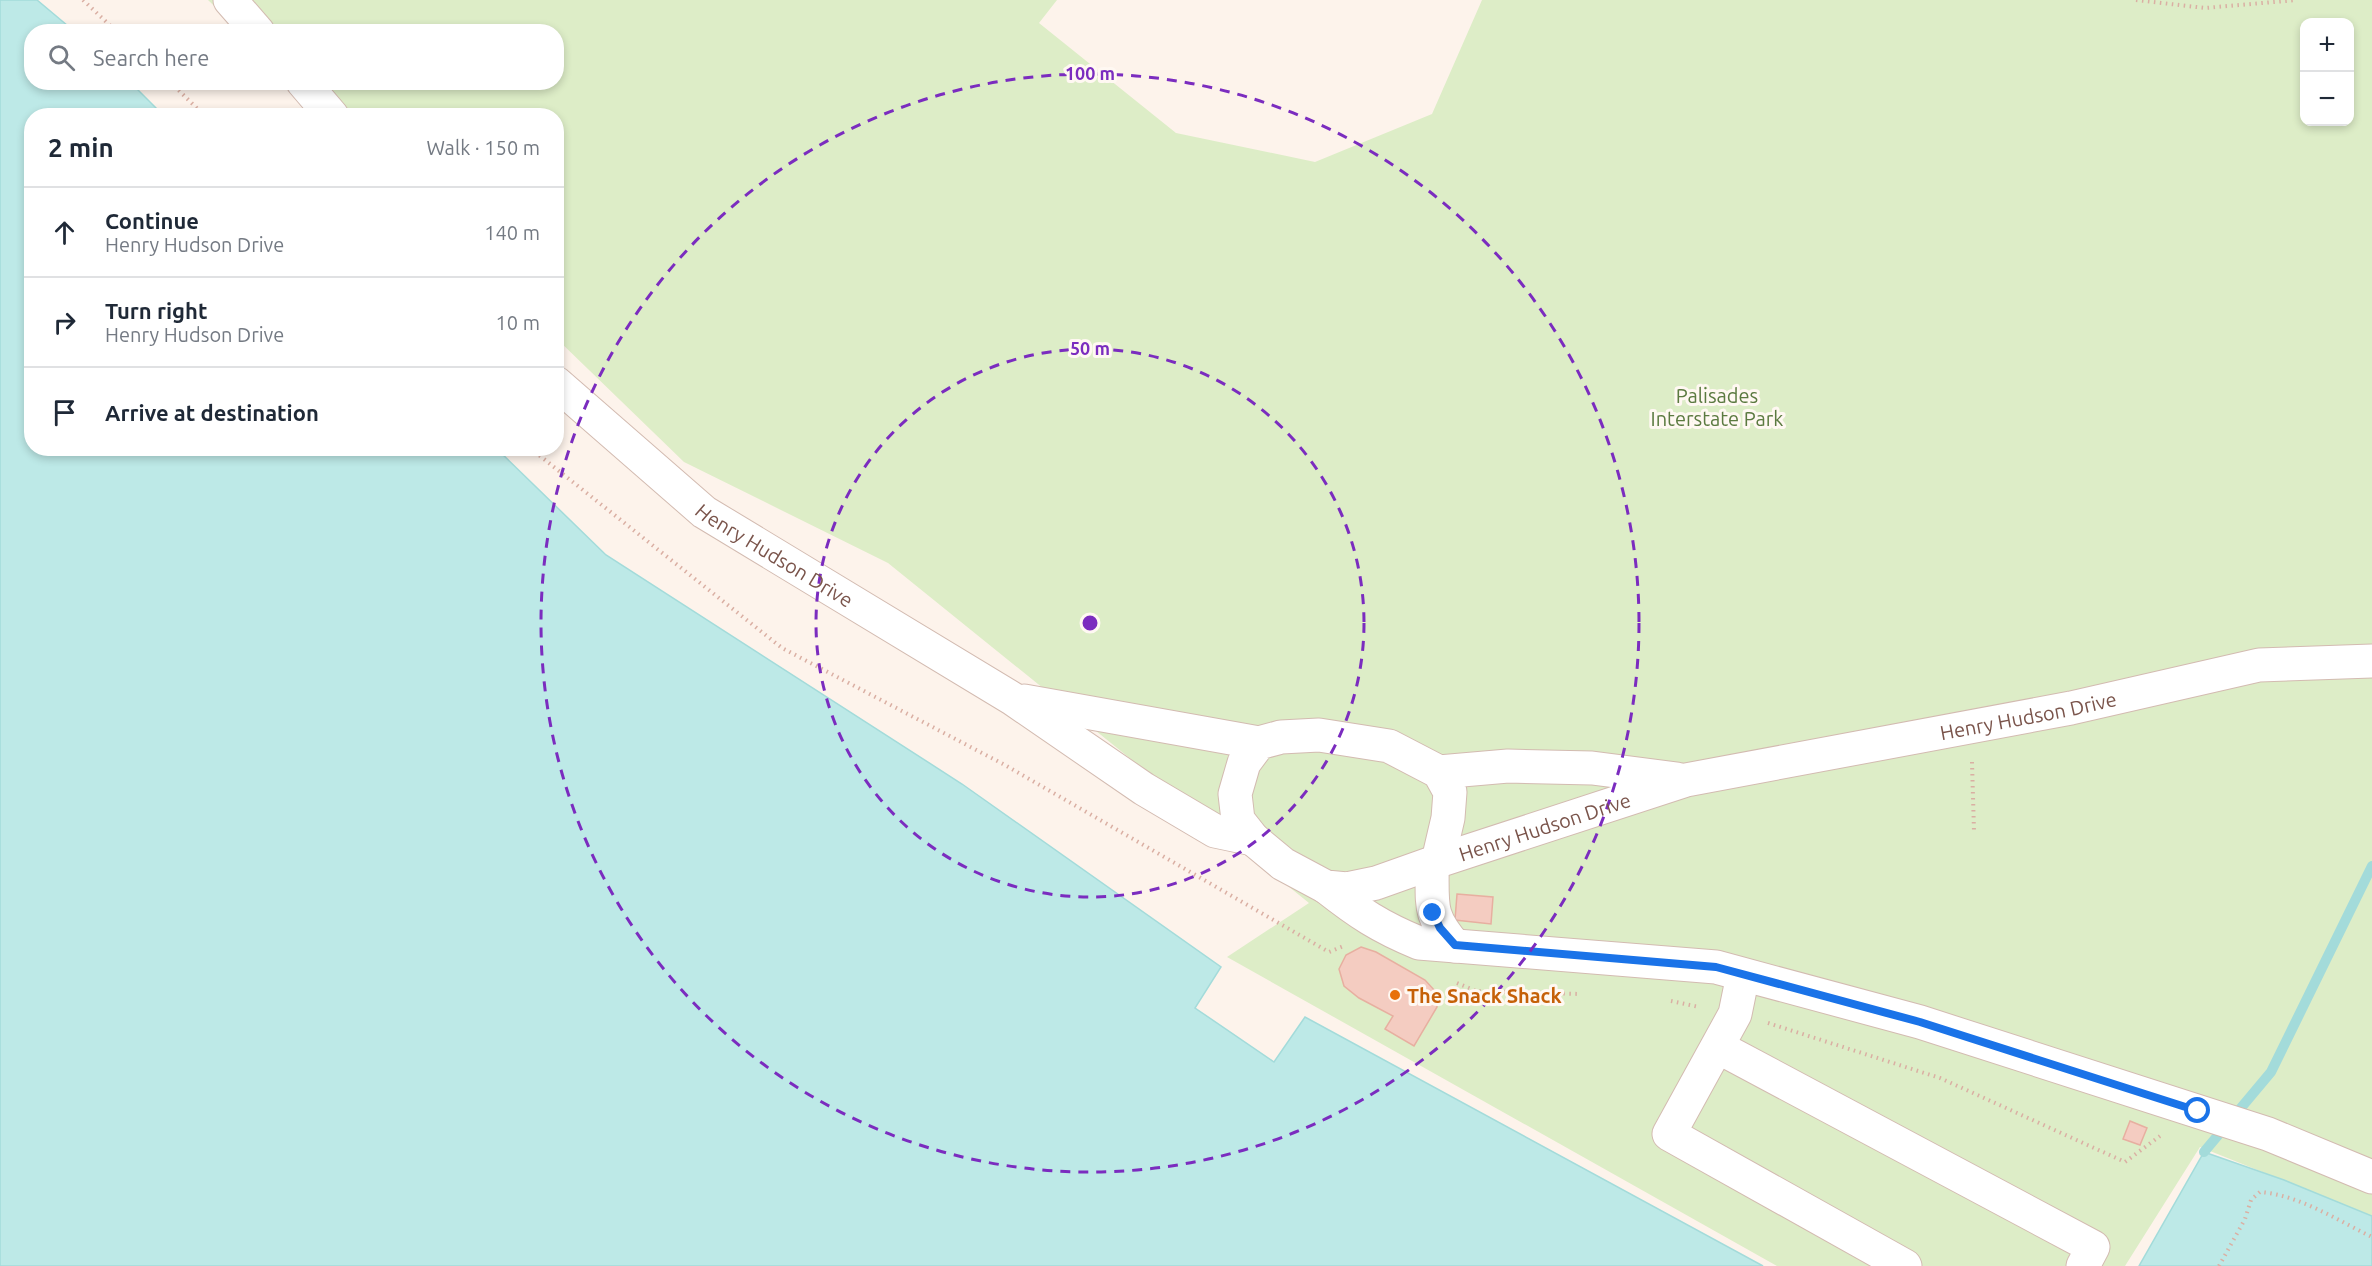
<!DOCTYPE html>
<meta charset="utf-8">
<style>
body{margin:0;font-family:Ubuntu,sans-serif;background:#f2f2f3;color:#1f2937}
.controls{position:absolute;right:18px;top:18px;display:grid;overflow:hidden;border-radius:12px;box-shadow:0 3px 9px #0003}
.controls button{width:54px;height:54px;display:grid;place-items:center;padding:0;border:0;border-bottom:2px solid #e0e1e3;background:#fff;color:#1f2937;font:30px sans-serif}
.stop{position:absolute;width:18px;height:18px;margin:-14px;border:4px solid #1a73e8;border-radius:50%;background:#fff}
.stop.end{background:#1a73e8;border-color:#fff;box-shadow:0 2px 6px #0008}
.list{margin:0;padding:0;list-style:none}
h2{display:flex;justify-content:space-between;align-items:center;height:78px;margin:0;padding:0 24px;font-size:26px}
h2 small{font-size:20px;font-weight:400;color:#747a83}
.list li{display:grid;grid-template-columns:39px 1fr auto;gap:18px;align-items:center;box-sizing:border-box;height:90px;padding:0 24px;border-top:2px solid #e0e1e3}
.list b{display:block;font-size:22px;white-space:nowrap}
.list p{margin:0;font-size:20px;white-space:nowrap;color:#747a83}
.list em{font-size:20px;font-style:normal;color:#747a83}
.icon{flex:none;width:33px;height:33px;fill:none;stroke:currentColor;stroke-width:2;stroke-linecap:round;stroke-linejoin:round}
.map{position:relative;flex:none;width:2372px;height:1266px;overflow:hidden}
.search{position:absolute;background:#fff;box-shadow:0 3px 9px #0003;left:24px;top:24px;width:540px;height:66px;display:flex;align-items:center;gap:15px;box-sizing:border-box;padding:0 21px;border-radius:24px;color:#747a83;font-size:22px}
.panel{position:absolute;background:#fff;box-shadow:0 3px 9px #0003;left:24px;top:108px;width:540px;height:348px;border-radius:24px}
.map>svg:first-child{display:block}
.green{fill:#ddedc7;fill-rule:evenodd}
.water{fill:#bde9e7;stroke:#a3dbda;stroke-width:1.5}
.lines{fill:none;stroke-linecap:round;stroke-linejoin:round}
.stream{stroke:#a3dbda;stroke-width:10}
.building{fill:#f4ccc1;stroke:#e7afa0;stroke-width:1.5}
.minor-casing{stroke:#d3bbb1;stroke-width:35}
.path{stroke:#daafa3;stroke-width:4;stroke-dasharray:1.5 4.5;stroke-linecap:butt}
.minor{stroke:#fff;stroke-width:33}
.route{stroke:#1a73e8;stroke-width:8}
.ring{fill:none;stroke:#7b2cbf;stroke-width:3;stroke-dasharray:10 8}
.food-dot{fill:#e8710a;stroke:#fff8f2;stroke-width:2}
.labels{text-anchor:middle;dominant-baseline:central;stroke-width:6;stroke-linejoin:round;paint-order:stroke}
.park-label{font-size:20px;fill:#5b7a40;stroke:#fff8f2}
.street-label{font-size:20px;fill:#7a544b;stroke:#fff8f2}
.food-label{font-size:20px;font-weight:bold;fill:#c56008;stroke:#fff8f2;text-anchor:start}
.centre{fill:#7b2cbf;stroke:#fff8f2;stroke-width:3}
.ring-label{font-size:18px;text-anchor:middle;font-weight:bold;fill:#7b2cbf;stroke:#fff8f2;stroke-width:6;stroke-linejoin:round;paint-order:stroke}
</style>
<div class="map">
<svg width="2372" height="1266" viewBox="0 0 2372 1266">
<rect width="100%" height="100%" fill="#fdf3eb"/>
<path class="green" d="M208,0H1057L1039,23L1176,133L1315,162L1432,114L1482,0H2372V1216L2200,1147L2125,1266H1777L1227,957L1309,903L888,563L684,462L557,339L556,116L327,115L293,83L556,82V32L240,31ZM2304,22H2350V122H2304Z"/>
<path class="water" d="M0,0H37L74,31L32,32V82L131,83L163,115L32,116V448L497,449L606,555L962,784L1221,967L1195,1008L1274,1062L1305,1017L1763,1266H0Z
M2204,1152L2284,1180L2372,1216V1266H2139Z"/>
<g class="lines">
<path class="stream" d="M2204,1152L2271,1072L2372,866"/>
</g>
<path class="building" d="M1457,894L1493,897L1491,924L1455,920Z
M1361,947L1376,952L1425,980L1436,992L1437,1007L1414,1046L1385,1029L1393,1016L1359,998L1344,986L1339,969L1346,955Z
M2130,1121L2147,1128L2140,1145L2123,1139Z"/>
<g class="lines">
<g class="minor-casing">
<g id="minor">
<path d="M230,0L258,32"/>
<path d="M303,82L332,116"/>
<path id="s1" d="M556,383L704,512L1013,699L1144,789L1215,831L1253,839"/>
<path d="M1024,701L1259,743"/>
<path d="M1439,772L1450,792L1448,818L1438,861L1376,883L1347,889L1326,887L1283,864L1253,839L1238,820L1235,794L1244,763L1259,743L1281,737L1319,735L1389,746L1439,772L1508,766L1592,768L1677,779"/>
<path id="s2" d="M1438,861L1686,780L2071,708L2259,665L2372,661"/>
<path d="M1432,863C1433,904 1427,914 1455,946"/>
<path d="M1326,887C1359,913 1380,927 1419,943L1716,967L1920,1022L2268,1134L2372,1177"/>
<path d="M1743,975L1735,1014L1669,1134L1905,1266"/>
<path d="M1718,1047L2093,1247L2083,1266"/>
</g>
</g>
<path class="path" d="M83,0L117,32
M2136,0L2205,8L2297,0
M170,82L205,116
M530,448L782,648L1003,764L1329,952L1346,945
M1972,762L1974,831
M1457,983L1476,991L1580,994
M1671,1001L1699,1007
M1768,1023L1940,1078L2125,1162L2160,1136
M2219,1266L2245,1219L2251,1200L2260,1192C2299,1195 2337,1220 2372,1237"/>
<use href="#minor" class="minor"/>
</g>
<g class="lines">
<path class="route" d="M1433,913L1440,928L1455,945L1716,967L1920,1022L2198,1111"/>
</g>
<g class="ring">
<circle cx="1090" cy="623" r="274"/>
<circle cx="1090" cy="623" r="549"/>
</g>
<circle class="food-dot" cx="1395" cy="995" r="6"/>
<g class="labels">
<g class="park-label">
<text x="1717" y="395">Palisades<tspan x="1717" dy="23">Interstate Park</tspan></text>
</g>
<g class="street-label">
<text stroke="none"><textPath href="#s1" startOffset="279">Henry Hudson Drive</textPath></text>
<text stroke="none"><textPath href="#s2" startOffset="609">Henry Hudson Drive</textPath></text>
<text stroke="none"><textPath href="#s2" startOffset="112">Henry Hudson Drive</textPath></text>
</g>
<g class="food-label">
<text x="1407" y="995">The Snack Shack</text>
</g>
</g>
<circle cx="1090" cy="623" r="9" class="centre"/>
<g class="ring-label">
<text x="1090" y="80">100 m</text>
<text x="1090" y="355">50 m</text>
</g>
</svg>
<div class="controls">
<button>+</button>
<button>−</button>
</div>
<div class="stop" style="left:2198px;top:1111px"></div>
<div class="stop end" style="left:1433px;top:913px"></div>
<div class="search"><svg class="icon" aria-label="search" viewBox="0 0 24 24"><circle cx="10" cy="10" r="6"/><path d="M15 15l6 6"/></svg>Search here</div>
<section class="panel">
<h2>2 min<small>Walk · 150 m</small></h2>
<ul class="list">
<li><svg class="icon" aria-label="ahead" viewBox="0 0 24 24"><path d="M12 20V5M6 11l6-6 6 6"/></svg><div><b>Continue</b><p>Henry Hudson Drive</p></div><em>140 m</em></li>
<li><svg class="icon" aria-label="right" viewBox="0 0 24 24"><path d="M7 20v-9h11M14 6l5 5-5 5"/></svg><div><b>Turn right</b><p>Henry Hudson Drive</p></div><em>10 m</em></li>
<li><svg class="icon" aria-label="arrive" viewBox="0 0 24 24"><path d="M6 21V4h12l-3 4 3 4H6"/></svg><div><b>Arrive at destination</b></div></li>
</ul>
</section>
</div>
